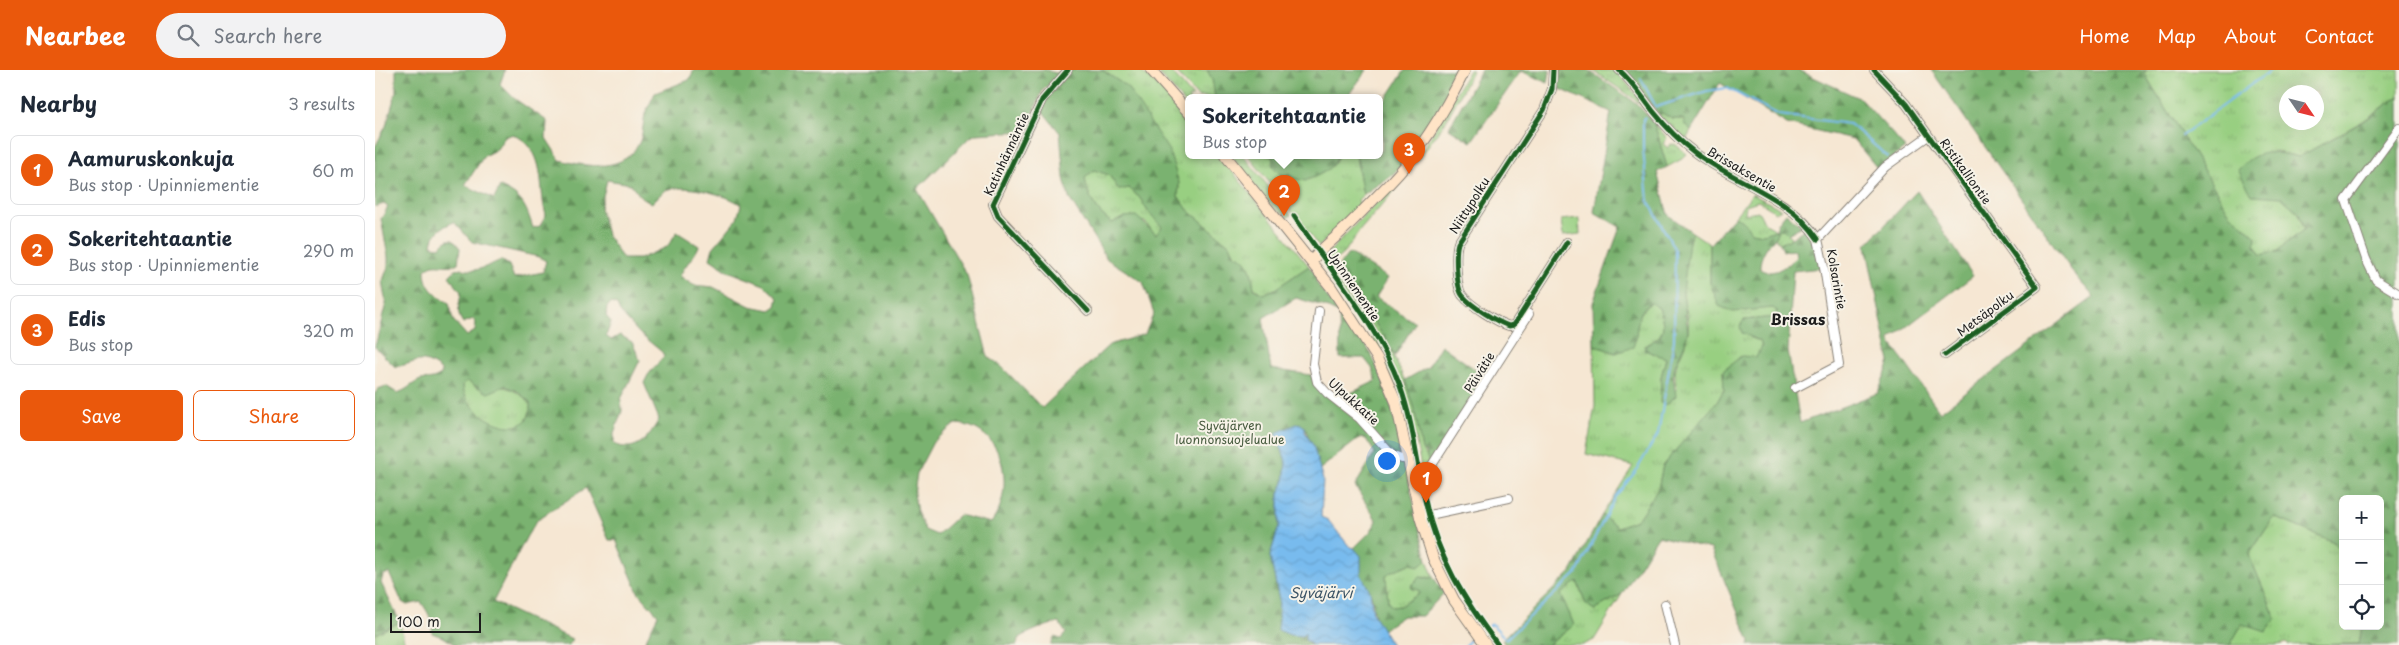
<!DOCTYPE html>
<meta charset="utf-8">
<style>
body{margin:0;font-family:"Playpen Sans",sans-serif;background:#f2f2f3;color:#1f2937}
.controls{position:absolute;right:15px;bottom:15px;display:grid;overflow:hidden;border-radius:8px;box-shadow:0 5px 20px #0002}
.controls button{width:45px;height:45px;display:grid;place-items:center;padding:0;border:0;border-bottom:1px solid #e0e1e3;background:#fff;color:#1f2937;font:25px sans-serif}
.compass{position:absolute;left:1904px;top:15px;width:45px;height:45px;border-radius:50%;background:#fff;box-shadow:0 5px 20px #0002;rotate:125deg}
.scale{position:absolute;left:15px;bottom:12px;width:91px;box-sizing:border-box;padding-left:5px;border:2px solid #1c1c1c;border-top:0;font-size:14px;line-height:18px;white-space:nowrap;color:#1c1c1c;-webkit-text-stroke:4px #f7f3e8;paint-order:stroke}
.you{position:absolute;left:1011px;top:390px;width:18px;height:18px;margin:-12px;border:4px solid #fff;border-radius:50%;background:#1a73e8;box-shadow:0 0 0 8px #1a73e833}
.badge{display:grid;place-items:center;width:32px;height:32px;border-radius:50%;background:#ea580c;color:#fff;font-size:16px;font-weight:700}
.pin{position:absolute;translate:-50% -41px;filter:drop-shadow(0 1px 2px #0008)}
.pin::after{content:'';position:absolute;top:26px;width:18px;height:15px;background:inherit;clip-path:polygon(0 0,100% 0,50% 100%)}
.popup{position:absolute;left:810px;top:24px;width:198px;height:65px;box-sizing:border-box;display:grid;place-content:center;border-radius:8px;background:#fff;filter:drop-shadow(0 1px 4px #0005);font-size:16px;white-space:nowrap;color:#747a83}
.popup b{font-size:19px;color:#1f2937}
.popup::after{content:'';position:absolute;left:50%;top:100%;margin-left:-10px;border:10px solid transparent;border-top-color:#fff}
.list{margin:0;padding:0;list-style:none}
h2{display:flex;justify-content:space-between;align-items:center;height:65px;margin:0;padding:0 20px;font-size:21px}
h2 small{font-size:16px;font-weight:400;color:#747a83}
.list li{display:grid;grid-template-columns:32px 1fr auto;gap:15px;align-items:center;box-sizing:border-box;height:70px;margin:0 10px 10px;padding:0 10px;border:1px solid #e0e1e3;border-radius:8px}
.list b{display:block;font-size:19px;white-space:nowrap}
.list p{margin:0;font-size:16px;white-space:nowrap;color:#747a83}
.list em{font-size:16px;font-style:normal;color:#747a83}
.actions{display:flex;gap:10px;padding:15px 20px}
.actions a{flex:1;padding:11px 0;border:1px solid #ea580c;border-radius:8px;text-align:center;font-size:18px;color:#ea580c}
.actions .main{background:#ea580c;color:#fff}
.icon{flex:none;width:28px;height:28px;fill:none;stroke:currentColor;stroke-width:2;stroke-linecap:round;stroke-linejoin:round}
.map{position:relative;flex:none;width:2024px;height:575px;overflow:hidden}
header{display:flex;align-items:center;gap:30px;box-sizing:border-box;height:70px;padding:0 25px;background:#ea580c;color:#fff}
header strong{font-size:24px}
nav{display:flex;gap:28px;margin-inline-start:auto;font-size:18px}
.search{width:350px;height:45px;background:#f2f2f3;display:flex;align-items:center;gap:12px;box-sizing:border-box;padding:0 18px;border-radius:28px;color:#747a83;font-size:19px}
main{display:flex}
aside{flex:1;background:#fff}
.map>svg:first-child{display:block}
.grass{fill:url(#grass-tufts);stroke:#5a764e;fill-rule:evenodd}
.forest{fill:url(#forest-firs);stroke:#4b6746;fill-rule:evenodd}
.water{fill:url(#water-waves);stroke:#4a6c85}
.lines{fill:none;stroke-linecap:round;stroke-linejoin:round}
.stream{stroke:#78bbee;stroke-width:2}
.street-casing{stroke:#898278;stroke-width:10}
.secondary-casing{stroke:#898278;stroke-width:12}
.street{stroke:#fff;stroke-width:8}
.secondary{stroke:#ffe4c6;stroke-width:10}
.cycleway-casing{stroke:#f7f3e8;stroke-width:8}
.cycleway{stroke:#1b5e20;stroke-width:5}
.labels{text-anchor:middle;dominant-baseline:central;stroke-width:4;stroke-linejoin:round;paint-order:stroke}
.street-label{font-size:12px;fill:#1c1c1c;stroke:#f7f3e8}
.park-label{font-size:12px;fill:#475b3f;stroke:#f7f3e8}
.water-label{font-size:14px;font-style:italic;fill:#3c5466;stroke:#f7f3e8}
.quarter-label{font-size:15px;font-weight:bold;fill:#1c1c1c;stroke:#f7f3e8}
</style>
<header>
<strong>Nearbee</strong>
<div class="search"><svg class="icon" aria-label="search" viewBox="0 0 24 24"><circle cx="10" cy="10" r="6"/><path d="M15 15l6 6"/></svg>Search here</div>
<nav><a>Home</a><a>Map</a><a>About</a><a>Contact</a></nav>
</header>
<main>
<aside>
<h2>Nearby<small>3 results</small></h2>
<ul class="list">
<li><span class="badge">1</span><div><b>Aamuruskonkuja</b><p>Bus stop · Upinniementie</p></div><em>60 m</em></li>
<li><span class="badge">2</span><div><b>Sokeritehtaantie</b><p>Bus stop · Upinniementie</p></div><em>290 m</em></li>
<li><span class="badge">3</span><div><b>Edis</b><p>Bus stop</p></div><em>320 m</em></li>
</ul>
<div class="actions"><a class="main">Save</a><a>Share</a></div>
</aside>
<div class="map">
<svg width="2024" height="575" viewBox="0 0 2024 575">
<defs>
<pattern id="grass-tufts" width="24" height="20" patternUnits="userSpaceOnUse" patternTransform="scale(1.25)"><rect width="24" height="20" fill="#98cf81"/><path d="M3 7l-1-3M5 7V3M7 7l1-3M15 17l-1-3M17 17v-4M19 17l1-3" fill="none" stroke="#82b16f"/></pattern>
<pattern id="forest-firs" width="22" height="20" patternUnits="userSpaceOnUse" patternTransform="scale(1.25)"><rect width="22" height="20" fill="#7ab26f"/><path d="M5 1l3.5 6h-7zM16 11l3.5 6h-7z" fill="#63905a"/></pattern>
<pattern id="water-waves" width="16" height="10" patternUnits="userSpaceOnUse" patternTransform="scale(1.25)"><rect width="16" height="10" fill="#78bbee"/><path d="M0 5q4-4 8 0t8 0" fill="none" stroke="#67a0cc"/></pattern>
</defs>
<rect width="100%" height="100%" fill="#f7f3e8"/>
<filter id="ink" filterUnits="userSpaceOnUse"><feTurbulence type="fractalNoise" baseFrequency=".02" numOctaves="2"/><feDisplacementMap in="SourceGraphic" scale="10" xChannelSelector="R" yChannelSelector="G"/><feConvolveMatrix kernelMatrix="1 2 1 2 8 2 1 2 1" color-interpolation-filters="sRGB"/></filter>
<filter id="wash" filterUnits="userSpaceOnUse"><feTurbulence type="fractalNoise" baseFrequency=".0096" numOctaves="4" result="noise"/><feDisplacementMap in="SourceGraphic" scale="20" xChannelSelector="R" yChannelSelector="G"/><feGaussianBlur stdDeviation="1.12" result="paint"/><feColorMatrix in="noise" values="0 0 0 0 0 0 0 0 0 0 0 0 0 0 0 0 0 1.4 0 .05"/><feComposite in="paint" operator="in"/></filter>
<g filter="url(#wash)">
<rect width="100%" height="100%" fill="#f6e7d3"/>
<path class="grass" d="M727,0H764L792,23L814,49V85H844L934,196L900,219L888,224L879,218C877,206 875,187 860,185L855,175L813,140L803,126L804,113L752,17Z
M781,0H795L818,27H814V38Z
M799,0H832L837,9L840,27H823Z
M1094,0H1098L1071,51L1039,95Z
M1217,0L1241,1L1294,63L1261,30Z
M1773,0H2024V26L1988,51L1924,87L1898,81L1906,127L1924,143L1929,160L1901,182L1886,185L1866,155L1854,142L1769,3ZM1912,22H1942V52H1912Z
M1287,43L1297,49H1308L1310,55L1316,61L1311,70L1284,45Z
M1279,53L1292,68L1288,74L1293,78L1296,74L1301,75L1312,84L1307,89L1292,97Z
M855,85H868L916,145L913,148L909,143L907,144L895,135Z
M873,85H895L898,88L960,93L963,85H981L988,125L983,130L985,135L944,177Z
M719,100L734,105L744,120L754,118L765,128L772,140L787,157L781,165L770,152L750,147L737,153C722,143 712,126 710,108Z
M1017,116L1021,119L986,159L969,183L956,194L951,187L957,179Z
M1377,124L1406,139L1401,142L1383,131L1371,135L1370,144L1383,141L1390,153L1401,160L1408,159L1416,167L1414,170L1404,173L1400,168L1403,162L1401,160L1388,164L1375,162L1371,154L1360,146Z
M1204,148L1205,164L1188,166L1186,150Z
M1317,162L1335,174V213L1379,239L1398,238L1402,241L1401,247L1369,250L1376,268L1385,271L1387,277L1381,287L1348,301L1349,319L1342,332L1288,395L1283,419L1262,450L1242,457L1227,445L1258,396L1211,384L1220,336L1219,275L1241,283L1261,270C1260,257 1264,239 1276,233L1284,238C1291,259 1290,265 1270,276L1291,288L1286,307V326L1302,320C1295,291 1309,288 1313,261C1315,248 1309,236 1308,223C1307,204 1311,179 1317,162Z
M961,199L993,241L1013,274L1031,313H1025L1005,268L959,201Z
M956,203L1000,265L1022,314H1019L995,263L954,205Z
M92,310L101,317C129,316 133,314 155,332C159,380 87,348 88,314Z
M1031,314L1040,343L1047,380L1054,390V395L1047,402L1036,346L1027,319Z
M1899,447L1959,472L1968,485V556H1987L1984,574L1913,575L1912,573L1903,575H1855L1867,554L1901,549L1874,485Z
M1052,490L1059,508L1053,509L1042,518L1046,523L1025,536L1017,537L1013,532L1011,506L1015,502L1037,492L1043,497Z
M1202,511L1211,534L1219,540L1247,524L1219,570L1208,575H1173L1199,555L1185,524Z
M25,552L30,575H0V564Z"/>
<path class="forest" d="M21,0H130L125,14L140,29L172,51L171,68L185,90C212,97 251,103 265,71C268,63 268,53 270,44C273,37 277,30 280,23L314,10L319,0H671L680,3L689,0L668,20L650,61L601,64L594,68L542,119L592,205L613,287L624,294L667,338L734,275L770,264L779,243L768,212L732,189L694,128L689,108L685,63L665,38L694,0H727L752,17L794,81L804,113L803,126L813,140L855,175L860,185C876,188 877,205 879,219L888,224L900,219L934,196L942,206L941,212L964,243L966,242C1003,281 1017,332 1027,383L1025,386H1021L963,329L1001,311L997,298L989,288H965L964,243L951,237L921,228L888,248L896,299L936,305L940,313L1030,395L1052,490L1043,497L1037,493L1015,502L1011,506L1013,532L1017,537L1025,536L1045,523L1042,519H1037L1036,516L1045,507L1059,508L1069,523L1047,546H1028L1007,560C996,548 1001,536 995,522C993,517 988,512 986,505C983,496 986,486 979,478L995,462L1002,451L980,416L1000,383L991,369L986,367L945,399L930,357L920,356L901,364L911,391L909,413L904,423V456L895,486L904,529L903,559L918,565L927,566L930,563V570L937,575H676L679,567L686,569L691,563L684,553C673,554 651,563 643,569L642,575H268L283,545L263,522L241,470H234L211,418L163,449L152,466L118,532L197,569L194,575H80L70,568L57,563C58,550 53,542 46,532L32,535L27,532L14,503L8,505L6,513L25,552L0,564V324L3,319L11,316L22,323C30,321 36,315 43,311C52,307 54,313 66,305V300C45,284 43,293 20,297L0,277L11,233L7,211L13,198V187L6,149L13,137L9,134L0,137V77L11,56L21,22ZM138,64C143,67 151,71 154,76C170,95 164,123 171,145L165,156L158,158C151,136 147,126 125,117L119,129L90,115L109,86L122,79L130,67ZM719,100L734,105L744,120L754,118L765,128L772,140L787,157L781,164L761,146L750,147L737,153C722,143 712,126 710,108ZM232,110L256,114L265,126L277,133C281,129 286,123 291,120C307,113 355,125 366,135L362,149L338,178L335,189L353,201L389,215L403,228L401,236L395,240L375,236L338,217L318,215L305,206C310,194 319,188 324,176L302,162L292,177L264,189H248L232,165L225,138ZM79,152L97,172L164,187L171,191L168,202L139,208L134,195L126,190C112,196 100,204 86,198L80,200L74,206L86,222C85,234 80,242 88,253L98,249L101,253L100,261L92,266L78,250L74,233C60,224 50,218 50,200C61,189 69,200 83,193L85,178L78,170H72L65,177L57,176C58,162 67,157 79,152ZM236,233L242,235L245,242L265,264L287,282L289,286L273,305L269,313L284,349C274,368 261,384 239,374V363L247,341L246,329L265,290L257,272L245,265L236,270L231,266L236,252L231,246L232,237ZM92,311L113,323L130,316L142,321L155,332C159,380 87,347 88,314ZM580,354C629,355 642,419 616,453L584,445L562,465L550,460L542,442L539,424L542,403L558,372Z
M832,0H992L972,27H840L837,9Z
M1030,0H1087C1068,36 1047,76 1018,104C1007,113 998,117 988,125L981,85H1004V81H1007V52H1004V29L1009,32Z
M1106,0H1175L1173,13L1146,1L1096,72L1074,58Z
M1182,0H1213L1261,33L1279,53L1292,97L1282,102L1293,145L1317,162L1314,170L1308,223L1313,261L1310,274L1300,296L1298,305L1301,326L1291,335L1285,333L1286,307L1291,288L1269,280L1270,276C1290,265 1291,259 1284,238L1276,233C1259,241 1264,263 1258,277L1241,283L1219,275L1218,233L1245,157L1219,142L1236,42L1181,17Z
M1248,0H1423L1486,29L1530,78L1503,99L1478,69L1412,54L1345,13L1316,61L1310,55L1308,49H1297L1287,43L1284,45Z
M1556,0H1772L1769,3L1854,142L1881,167L1880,176L1886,185L1901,182L1929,159L1924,143L1906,127L1877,125L1863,100C1882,78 1898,81 1924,87L1989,51L2024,26V575H1930L1984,574L1987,556H2005V429H1968V485L1959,472L1899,447L1874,485L1901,549L1891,562L1867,554L1855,575H1374L1375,571L1336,479L1283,466L1247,524L1219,540L1211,534L1202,511L1186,524L1199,555L1173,575H1130L1127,570L1196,502L1227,445L1242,457L1262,450L1283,419L1288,395L1342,332L1349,320L1348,301L1366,286L1381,287L1387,277L1385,271L1367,263L1365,256L1369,250L1401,247L1402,241L1398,238L1358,242L1344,236L1335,213V174L1360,146L1371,154L1376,162L1388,164L1401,160L1403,153L1411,143L1426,156L1413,164L1408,159L1402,160V166C1393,173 1384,187 1385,199C1397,207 1411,197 1421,187L1420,180L1408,181L1405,173L1414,170L1429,159L1439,174L1441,172L1446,198L1418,201L1413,281L1425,353L1503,323L1515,292L1491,175L1542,121L1598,206L1514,270L1565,342L1719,227L1702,208Z
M895,85H963C958,100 945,105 930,111L906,105L897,95L898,88Z
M974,183L1013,208L1001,227L1040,253L1020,286L993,241L961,199Z
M1066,275L1112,308L1054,395L1051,383L1047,380L1040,343L1030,310L1053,297Z"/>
<path class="water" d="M924,353L930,357V362L938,375L948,410L946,447L953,450L974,476L979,478L986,486V505L995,521L998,544L1017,575H937L930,570V563L927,566L915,565L903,560L904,529L895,486L904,456V423L909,413L911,391L901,363Z"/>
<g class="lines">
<path class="stream" d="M1266,9L1281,37L1332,21L1352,18L1404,45L1475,54L1513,87
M1806,66L1896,0
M1114,556L1117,554L1131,569L1202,503L1240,427L1261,401L1283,364L1299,270L1300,180L1273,130L1268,79V49L1270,47
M1090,575L1098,568"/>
</g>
</g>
<g filter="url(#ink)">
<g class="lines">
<g class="street-casing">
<path id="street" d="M693,0L667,30L618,134L623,146L713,241
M1178,0L1177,19L1169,40L1083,173C1080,183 1081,219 1088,226C1096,236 1122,252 1134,256L1139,255L1192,172
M1244,0C1258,12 1267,27 1278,41C1290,56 1303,70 1319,82C1358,112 1414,125 1443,169
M1499,0L1531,34L1662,217L1570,285
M2024,58L1971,130L1991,189L2001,210L2024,224
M944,241L938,294L942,312L952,323L984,348L1017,385L1027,389L1034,388
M1420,318L1464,295L1449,197L1443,169L1510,97L1553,66
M1038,413L1046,408L1057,395L1154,244
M1045,447L1134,428
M1290,534L1300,575"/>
</g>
<g class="secondary-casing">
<path id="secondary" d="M776,0L814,43
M850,85L956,217L1002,288L1021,332L1045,447L1058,488L1079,530L1111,575
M936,192C944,181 953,174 963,165C980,149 997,131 1014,114C1046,81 1070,41 1090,0"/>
</g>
<use href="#street" class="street"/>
<use href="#secondary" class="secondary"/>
<g class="cycleway-casing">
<path id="cycleway" d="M693,0L667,30L618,134L623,146L713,241
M1178,0L1177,19L1169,40L1083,173C1080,183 1081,219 1088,226C1096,236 1122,252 1134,256L1139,255L1192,172
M1244,0C1258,12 1267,27 1278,41C1290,56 1303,70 1319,82C1358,112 1414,125 1443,169
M1499,0L1531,34L1662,217L1570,285
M919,146C955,200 1002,253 1025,316C1038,352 1042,392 1050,430C1062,486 1089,530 1123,575"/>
</g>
<use href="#cycleway" class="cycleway"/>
</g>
</g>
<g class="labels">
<g class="street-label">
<text transform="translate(631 84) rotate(-65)">Katinhännäntie</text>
<text transform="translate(1367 99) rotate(30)">Brissaksentie</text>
<text transform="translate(1591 101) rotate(54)">Ristikalliontie</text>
<text transform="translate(1094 135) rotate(-58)">Niittypolku</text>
<text transform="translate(1462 209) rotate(80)">Kolsarintie</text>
<text transform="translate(979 215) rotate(56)">Upinniementie</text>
<text transform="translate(1610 243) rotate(-37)">Metsäpolku</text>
<text transform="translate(1104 302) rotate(-58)">Päivätie</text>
<text transform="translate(979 331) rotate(42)">Ulpukkatie</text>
</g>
<g class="park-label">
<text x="855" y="355">Syväjärven<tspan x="855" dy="14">luonnonsuojelualue</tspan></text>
</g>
<g class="water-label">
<text x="946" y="522">Syväjärvi</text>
</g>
<g class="quarter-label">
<text x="1423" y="248">Brissas</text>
</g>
</g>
</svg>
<div class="controls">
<button>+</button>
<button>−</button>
<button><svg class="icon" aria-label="locate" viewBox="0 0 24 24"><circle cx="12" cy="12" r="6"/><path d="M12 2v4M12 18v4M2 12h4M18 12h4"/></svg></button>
</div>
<svg class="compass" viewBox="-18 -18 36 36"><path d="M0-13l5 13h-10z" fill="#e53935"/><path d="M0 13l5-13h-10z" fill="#747a83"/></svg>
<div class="scale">100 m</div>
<div class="you"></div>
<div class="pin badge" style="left:1051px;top:433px">1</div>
<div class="pin badge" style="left:909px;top:146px">2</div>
<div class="popup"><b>Sokeritehtaantie</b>Bus stop</div>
<div class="pin badge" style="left:1034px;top:104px">3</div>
</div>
</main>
